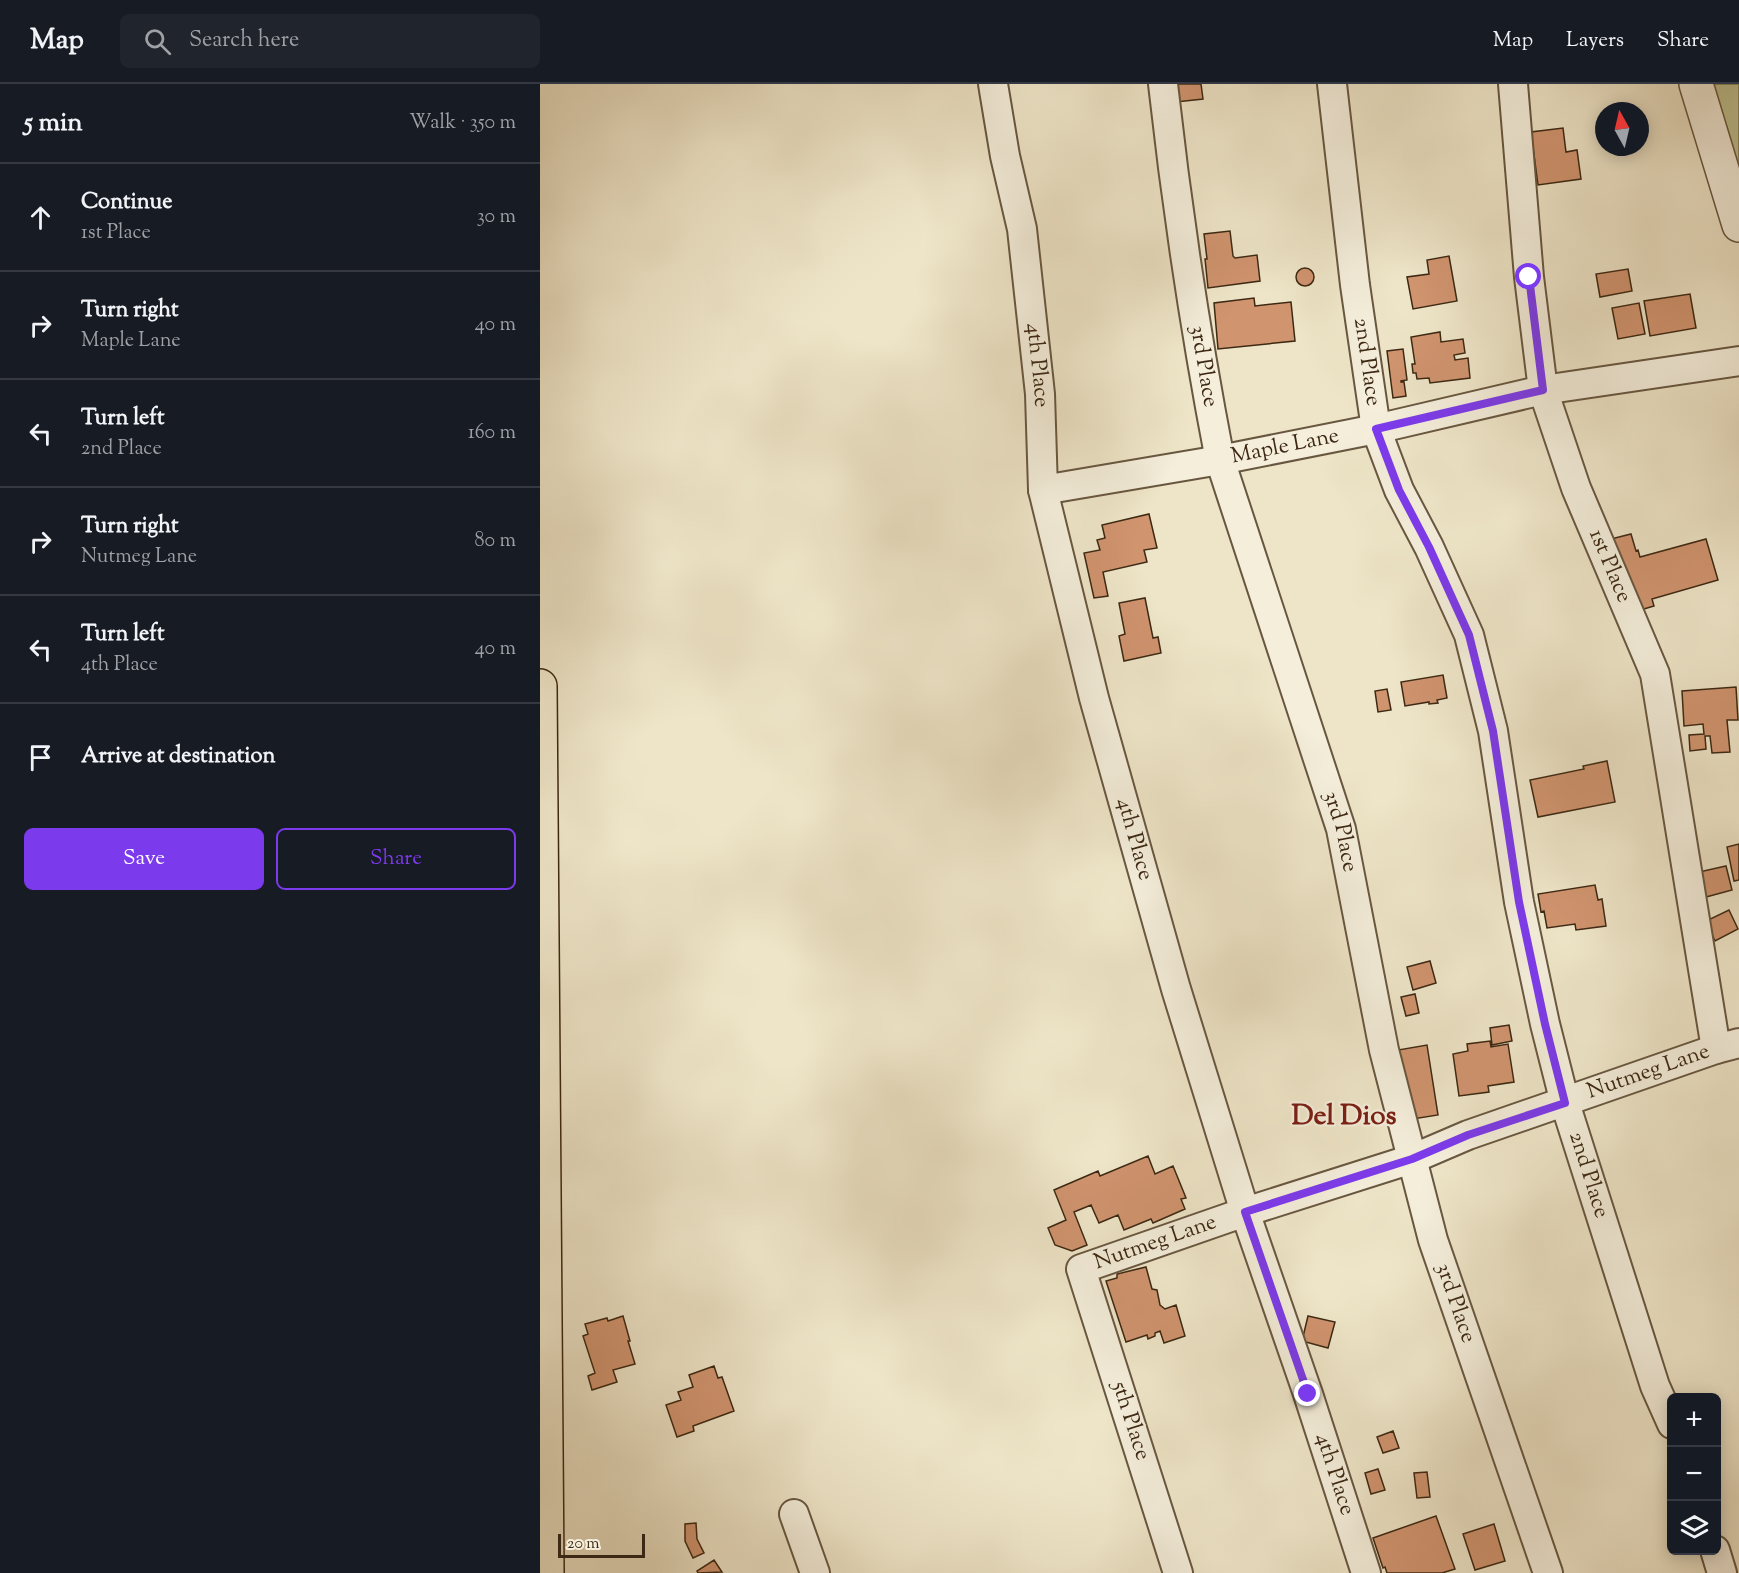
<!DOCTYPE html>
<meta charset="utf-8">
<style>
body{margin:0;font-family:"Sorts Mill Goudy",serif;background:#20242c;color:#f1f3f6}
.controls{position:absolute;right:18px;bottom:18px;display:grid;overflow:hidden;border-radius:9px;box-shadow:0 3px 15px #0003}
.controls button{width:54px;height:54px;display:grid;place-items:center;padding:0;border:0;border-bottom:2px solid #363941;background:#171b24;color:#f1f3f6;font:30px sans-serif}
.compass{position:absolute;left:1055px;top:18px;width:54px;height:54px;border-radius:50%;background:#171b24;box-shadow:0 3px 15px #0003;rotate:352deg}
.scale{position:absolute;left:18px;bottom:15px;width:87px;box-sizing:border-box;padding-left:6px;border:3px solid #3c2813;border-top:0;font-size:16px;line-height:21px;white-space:nowrap;color:#3c2813;-webkit-text-stroke:4px #f4eedb;paint-order:stroke}
.stop{position:absolute;width:18px;height:18px;margin:-14px;border:4px solid #7c3aed;border-radius:50%;background:#fff}
.stop.end{background:#7c3aed;border-color:#fff;box-shadow:0 2px 6px #0008}
.list{margin:0;padding:0;list-style:none}
h2{display:flex;justify-content:space-between;align-items:center;height:78px;margin:0;padding:0 24px;font-size:26px}
h2 small{font-size:20px;font-weight:400;color:#9ea1a6}
.list li{display:grid;grid-template-columns:39px 1fr auto;gap:18px;align-items:center;box-sizing:border-box;height:108px;padding:0 24px;border-top:2px solid #363941}
.list b{display:block;font-size:22px;white-space:nowrap}
.list p{margin:0;font-size:20px;white-space:nowrap;color:#9ea1a6}
.list em{font-size:20px;font-style:normal;color:#9ea1a6}
.actions{display:flex;gap:12px;padding:18px 24px}
.actions a{flex:1;padding:14px 0;border:2px solid #7c3aed;border-radius:9px;text-align:center;font-size:21px;color:#7c3aed}
.actions .main{background:#7c3aed;color:#fff}
.icon{flex:none;width:33px;height:33px;fill:none;stroke:currentColor;stroke-width:2;stroke-linecap:round;stroke-linejoin:round}
.map{position:relative;flex:none;width:1199px;height:1489px;overflow:hidden}
header{display:flex;align-items:center;gap:36px;box-sizing:border-box;height:84px;padding:0 30px;background:#171b24;border-bottom:2px solid #363941}
header strong{font-size:28px}
nav{display:flex;gap:33px;margin-inline-start:auto;font-size:21px}
.search{width:420px;height:54px;background:#20242c;display:flex;align-items:center;gap:15px;box-sizing:border-box;padding:0 21px;border-radius:9px;color:#9ea1a6;font-size:22px}
main{display:flex}
aside{flex:1;background:#171b24}
.map>svg:first-child{display:block}
.green{fill:#bfc292;stroke:#7e7552;stroke-width:1.5}
.building{fill:#d0946f;stroke:#3c2813;stroke-width:1.5}
.lines{fill:none;stroke-linecap:round;stroke-linejoin:round}
.minor-casing{stroke:#685740;stroke-width:32}
.tertiary-casing{stroke:#685740;stroke-width:36}
.primary-casing{stroke:#3c2813;stroke-width:36}
.minor{stroke:#f4eedb;stroke-width:28}
.tertiary{stroke:#f4eedb;stroke-width:33}
.primary{stroke:#eee5c8;stroke-width:33}
.route{stroke:#7c3aed;stroke-width:8}
.labels{text-anchor:middle;dominant-baseline:central;stroke-width:4.5;stroke-linejoin:round;paint-order:stroke}
.street-label{font-size:22px;fill:#3c2813;stroke:#f4eedb}
.district-label{font-size:28px;font-weight:bold;fill:#7a1f14;stroke:#f4eedb}
</style>
<header>
<strong>Map</strong>
<div class="search"><svg class="icon" aria-label="search" viewBox="0 0 24 24"><circle cx="10" cy="10" r="6"/><path d="M15 15l6 6"/></svg>Search here</div>
<nav><a>Map</a><a>Layers</a><a>Share</a></nav>
</header>
<main>
<aside>
<h2>5 min<small>Walk · 350 m</small></h2>
<ul class="list">
<li><svg class="icon" aria-label="ahead" viewBox="0 0 24 24"><path d="M12 20V5M6 11l6-6 6 6"/></svg><div><b>Continue</b><p>1st Place</p></div><em>30 m</em></li>
<li><svg class="icon" aria-label="right" viewBox="0 0 24 24"><path d="M7 20v-9h11M14 6l5 5-5 5"/></svg><div><b>Turn right</b><p>Maple Lane</p></div><em>40 m</em></li>
<li><svg class="icon" aria-label="left" viewBox="0 0 24 24"><path d="M17 20v-9H6M10 6l-5 5 5 5"/></svg><div><b>Turn left</b><p>2nd Place</p></div><em>160 m</em></li>
<li><svg class="icon" aria-label="right" viewBox="0 0 24 24"><path d="M7 20v-9h11M14 6l5 5-5 5"/></svg><div><b>Turn right</b><p>Nutmeg Lane</p></div><em>80 m</em></li>
<li><svg class="icon" aria-label="left" viewBox="0 0 24 24"><path d="M17 20v-9H6M10 6l-5 5 5 5"/></svg><div><b>Turn left</b><p>4th Place</p></div><em>40 m</em></li>
<li><svg class="icon" aria-label="arrive" viewBox="0 0 24 24"><path d="M6 21V4h12l-3 4 3 4H6"/></svg><div><b>Arrive at destination</b></div></li>
</ul>
<div class="actions"><a class="main">Save</a><a>Share</a></div>
</aside>
<div class="map">
<svg width="1199" height="1489" viewBox="0 0 1199 1489">
<rect width="100%" height="100%" fill="#eee5c8"/>
<filter id="stains"><feTurbulence type="fractalNoise" baseFrequency=".00333" numOctaves="4"/><feColorMatrix values="0 0 0 0 .2 0 0 0 0 .09 0 0 0 0 .02 0 0 0 .5 -.17"/></filter>
<radialGradient id="worn" r=".72"><stop offset=".6" stop-color="#630" stop-opacity="0"/><stop offset="1" stop-color="#630" stop-opacity=".3"/></radialGradient>
<path class="green" d="M1156,0H1199V141Z"/>
<path class="building" d="M634,0H661L663,15L636,18Z
M1023,44L1026,68L1037,66L1041,95L998,101L991,48Z
M690,147L693,172L695,174L717,171L720,197L668,204L665,175H667L664,150Z
M909,172L917,217L873,225L867,193L889,190L887,176Z
M756 193a9 9 0 1 1 18 0a9 9 0 1 1-18 0Z
M1088,185L1092,207L1060,213L1056,190Z
M1150,210L1156,244L1110,252L1104,217Z
M714,214L715,222L751,218L755,257L678,265L674,219Z
M1099,219L1105,250L1078,255L1072,224Z
M900,248L901,258L923,255L925,269L914,271L915,276L928,274L930,294L890,299L889,294L877,295L876,289H873L872,280H875L871,253Z
M863,265L867,296L861,297V298H864L866,312L853,314L847,267Z
M609,430L617,464L604,466L607,478L563,488L568,512L554,514L544,469L560,466L557,456L565,454L562,441Z
M1091,450L1096,467L1098,466L1100,473L1166,455L1178,496L1112,515L1114,522L1097,527L1081,473L1073,475L1067,456Z
M605,514L613,554L618,553L621,569L584,577L579,552L585,550L579,519Z
M903,591L907,614L897,616L898,619L889,620V618L865,622L861,598Z
M1196,603L1198,636H1187L1190,668L1172,669L1170,652H1165L1166,665L1150,667L1149,651L1164,650L1163,640L1144,642L1142,607Z
M847,605L851,626L838,628L835,607Z
M1067,677L1075,718L998,733L990,696L1044,685L1043,682Z
M1199,760V796L1194,797L1187,763Z
M1186,782L1192,806L1166,813L1159,788Z
M1055,801L1058,816L1062,815L1066,842L1036,846L1035,840L1007,844L1004,827L1001,828L998,810Z
M1189,826L1198,845L1175,857L1166,837Z
M890,877L896,899L873,906L867,883Z
M875,910L879,929L866,932L861,913Z
M969,941L972,957L952,961L950,944Z
M950,957L951,963L968,960L974,998L948,1002L949,1008L919,1012L913,970L928,967L927,960Z
M887,961L898,1031L873,1035L858,966Z
M608,1072L615,1090L633,1082L646,1114L641,1115L645,1125L613,1139L611,1135L584,1146L578,1131L559,1139L551,1121L534,1128L547,1161L532,1167L515,1161L508,1144L526,1136L514,1106L558,1087L560,1092Z
M606,1183L612,1205L617,1206L620,1221L625,1225L636,1221L645,1252L624,1259L620,1247L615,1249V1252L608,1255L607,1251L586,1258L566,1197L577,1194V1190Z
M83,1232L90,1257H88L95,1280L73,1286L77,1298L52,1306L48,1292L55,1289L43,1252L48,1250L45,1240L67,1234L68,1237Z
M768,1232L795,1238L788,1264L762,1257Z
M174,1282L178,1294L182,1293L194,1327L153,1342L154,1347L137,1353L126,1321L141,1316L138,1308L153,1303L149,1291Z
M853,1347L859,1364L843,1369L837,1353Z
M838,1385L845,1406L831,1410L825,1389Z
M887,1388L890,1413L877,1414L874,1389Z
M896,1432L915,1485L902,1489H847L845,1483L843,1484L833,1454Z
M156,1439L157,1455L164,1469L153,1474L145,1457V1440Z
M954,1440L965,1477L935,1486L923,1450Z
M174,1476L182,1488L158,1489L157,1487Z"/>
<g class="lines">
<g class="minor-casing">
<g id="minor">
<path id="s1" d="M453,0L465,72L482,145L500,310L503,406L554,614L636,905L705,1128L768,1310L826,1489"/>
<path id="s2" d="M623,0C637,126 656,252 680,376L801,745L844,966L893,1156L1008,1489"/>
<path id="s3" d="M792,0L815,201L836,345L859,406L889,463L929,551L953,647L979,818L1005,940L1025,1019L1115,1302L1132,1340"/>
<path id="s4" d="M973,0L989,193L1003,306L1036,404L1115,590L1176,965"/>
<path id="s5" d="M503,406L680,376L836,345L1003,306L1199,277"/>
<path d="M254,1430L275,1489"/>
<path d="M1175,1466L1182,1489"/>
<path id="s6" d="M638,1489L541,1185L705,1128L872,1075L928,1051L1176,965L1199,959"/>
</g>
</g>
<g class="tertiary-casing">
<path id="tertiary" d="M1156,0L1199,141"/>
</g>
<g class="primary-casing">
<path id="primary" d="M0,602L7,1489"/>
</g>
<use href="#minor" class="minor"/>
<use href="#tertiary" class="tertiary"/>
<use href="#primary" class="primary"/>
</g>
<g class="lines">
<path class="route" d="M768,1310L705,1128L872,1075L928,1051L1025,1019L1005,940L979,818L953,647L929,551L889,463L859,406L836,345L1003,306L989,193"/>
</g>
<g class="labels">
<g class="street-label">
<text stroke="none"><textPath href="#s3" startOffset="280">2nd Place</textPath></text>
<text stroke="none"><textPath href="#s1" startOffset="285">4th Place</textPath></text>
<text stroke="none"><textPath href="#s2" startOffset="285">3rd Place</textPath></text>
<text stroke="none"><textPath href="#s5" startOffset="246">Maple Lane</textPath></text>
<text stroke="none"><textPath href="#s4" startOffset="496">1st Place</textPath></text>
<text stroke="none"><textPath href="#s2" startOffset="771">3rd Place</textPath></text>
<text stroke="none"><textPath href="#s1" startOffset="771">4th Place</textPath></text>
<text stroke="none"><textPath href="#s6" startOffset="920">Nutmeg Lane</textPath></text>
<text stroke="none"><textPath href="#s3" startOffset="1128">2nd Place</textPath></text>
<text stroke="none"><textPath href="#s6" startOffset="398">Nutmeg Lane</textPath></text>
<text stroke="none"><textPath href="#s2" startOffset="1257">3rd Place</textPath></text>
<text transform="translate(590 1337) rotate(72)">5th Place</text>
<text stroke="none"><textPath href="#s1" startOffset="1437">4th Place</textPath></text>
</g>
<g class="district-label">
<text x="804" y="1033">Del Dios</text>
</g>
</g>
<rect width="100%" height="100%" filter="url(#stains)"/>
<rect width="100%" height="100%" fill="url(#worn)"/>
</svg>
<div class="controls">
<button>+</button>
<button>−</button>
<button><svg class="icon" aria-label="layers" viewBox="0 0 24 24"><path d="M12 4l9 5-9 5-9-5zM3 14l9 5 9-5"/></svg></button>
</div>
<svg class="compass" viewBox="-18 -18 36 36"><path d="M0-13l5 13h-10z" fill="#e53935"/><path d="M0 13l5-13h-10z" fill="#9ea1a6"/></svg>
<div class="scale">20 m</div>
<div class="stop" style="left:989px;top:193px"></div>
<div class="stop end" style="left:768px;top:1310px"></div>
</div>
</main>
